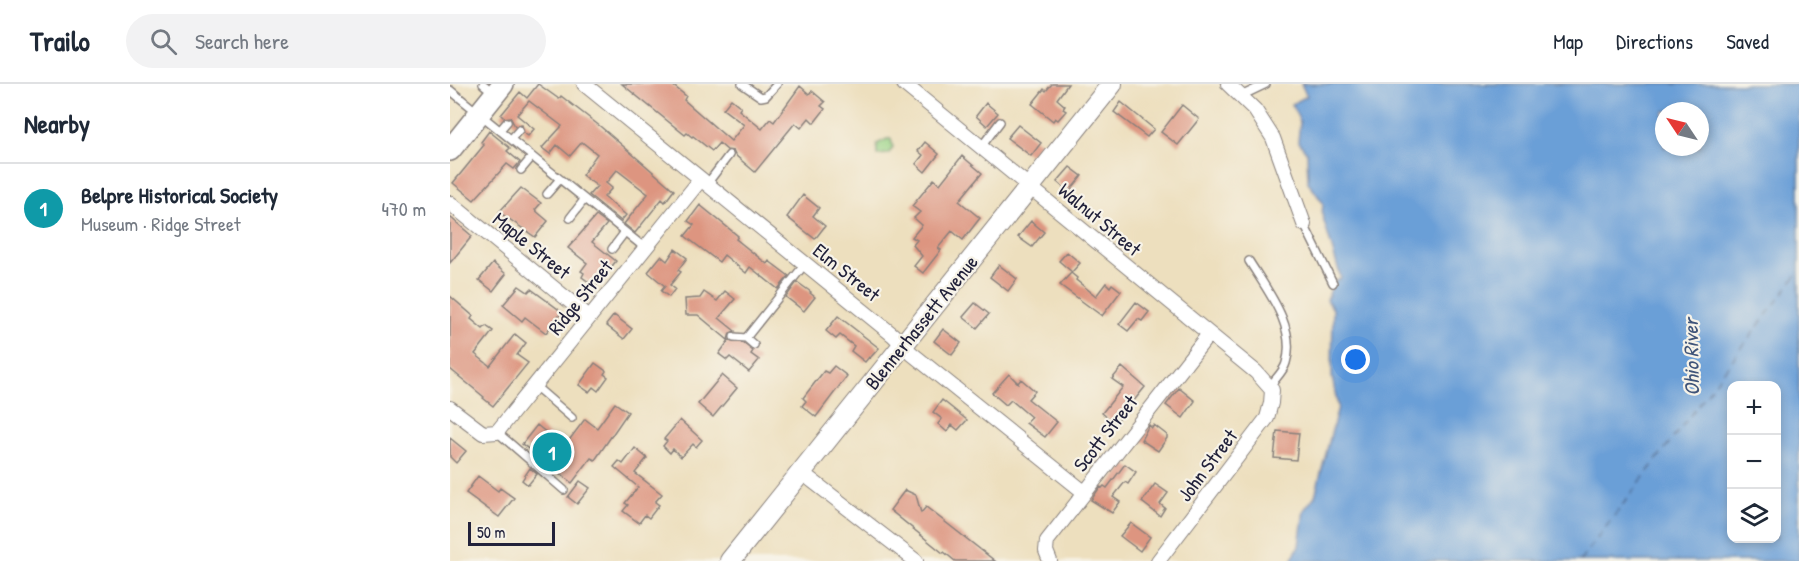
<!DOCTYPE html>
<meta charset="utf-8">
<style>
body{margin:0;font-family:"Patrick Hand",sans-serif;background:#f2f2f3;color:#1f2937}
.controls{position:absolute;right:18px;bottom:18px;display:grid;overflow:hidden;border-radius:12px;box-shadow:0 3px 9px #0003}
.controls button{width:54px;height:54px;display:grid;place-items:center;padding:0;border:0;border-bottom:2px solid #e0e1e3;background:#fff;color:#1f2937;font:30px sans-serif}
.compass{position:absolute;left:1205px;top:18px;width:54px;height:54px;border-radius:50%;background:#fff;box-shadow:0 3px 9px #0003;rotate:305deg}
.scale{position:absolute;left:18px;bottom:15px;width:87px;box-sizing:border-box;padding-left:6px;border:3px solid #22223b;border-top:0;font-size:16px;line-height:21px;white-space:nowrap;color:#22223b;-webkit-text-stroke:4px #f7f3e8;paint-order:stroke}
.you{position:absolute;left:906px;top:276px;width:21px;height:21px;margin:-15px;border:4px solid #fff;border-radius:50%;background:#1a73e8;box-shadow:0 0 0 9px #1a73e833}
.badge{display:grid;place-items:center;width:39px;height:39px;border-radius:50%;background:#b5179e;color:#fff;font-size:20px;font-weight:700}
.pin{position:absolute;translate:-50% -50%;border:3px solid #fff;box-shadow:0 2px 6px #0006}
.list{margin:0;padding:0;list-style:none}
h2{display:flex;justify-content:space-between;align-items:center;height:78px;margin:0;padding:0 24px;font-size:26px}
h2 small{font-size:20px;font-weight:400;color:#747a83}
.list li{display:grid;grid-template-columns:39px 1fr auto;gap:18px;align-items:center;box-sizing:border-box;height:90px;padding:0 24px;border-top:2px solid #e0e1e3}
.list b{display:block;font-size:22px;white-space:nowrap}
.list p{margin:0;font-size:20px;white-space:nowrap;color:#747a83}
.list em{font-size:20px;font-style:normal;color:#747a83}
.icon{flex:none;width:33px;height:33px;fill:none;stroke:currentColor;stroke-width:2;stroke-linecap:round;stroke-linejoin:round}
.map{position:relative;flex:none;width:1349px;height:477px;overflow:hidden}
header{display:flex;align-items:center;gap:36px;box-sizing:border-box;height:84px;padding:0 30px;background:#fff;border-bottom:2px solid #e0e1e3}
header strong{font-size:28px}
nav{display:flex;gap:33px;margin-inline-start:auto;font-size:21px}
.search{width:420px;height:54px;background:#f2f2f3;display:flex;align-items:center;gap:15px;box-sizing:border-box;padding:0 21px;border-radius:33px;color:#747a83;font-size:22px}
main{display:flex}
aside{flex:1;background:#fff}
.map>svg:first-child{display:block}
.green{fill:#9bd486;stroke:#5e7b60;stroke-width:1.5}
.water{fill:#6b9fd7;stroke:#466089;stroke-width:1.5;fill-rule:evenodd}
.lines{fill:none;stroke-linecap:round;stroke-linejoin:round}
.ferry{stroke:#3f5479;stroke-width:1.5;stroke-dasharray:8 6;stroke-linecap:butt}
.building{fill:#dd9580}
.lane-casing{stroke:#88807c;stroke-width:10}
.street-casing{stroke:#88807c;stroke-width:16}
.secondary-casing{stroke:#88807c;stroke-width:22}
.primary-casing{stroke:#88807c;stroke-width:24}
.lane{stroke:#fff;stroke-width:7}
.street{stroke:#fff;stroke-width:14}
.secondary{stroke:#fff;stroke-width:20}
.primary{stroke:#fff;stroke-width:21}
.labels{text-anchor:middle;dominant-baseline:central;stroke-width:4.5;stroke-linejoin:round;paint-order:stroke}
.street-label{font-size:20px;fill:#22223b;stroke:#f7f3e8}
.water-label{font-size:21px;font-style:italic;fill:#3f5479;stroke:#f7f3e8}
</style>
<header>
<strong>Trailo</strong>
<div class="search"><svg class="icon" aria-label="search" viewBox="0 0 24 24"><circle cx="10" cy="10" r="6"/><path d="M15 15l6 6"/></svg>Search here</div>
<nav><a>Map</a><a>Directions</a><a>Saved</a></nav>
</header>
<main>
<aside>
<h2>Nearby<small></small></h2>
<ul class="list">
<li><span class="badge" style="background:#0f9aa8">1</span><div><b>Belpre Historical Society</b><p>Museum · Ridge Street</p></div><em>470 m</em></li>
</ul>
</aside>
<div class="map">
<svg width="1349" height="477" viewBox="0 0 1349 477">
<rect width="100%" height="100%" fill="#f7f3e8"/>
<filter id="ink" filterUnits="userSpaceOnUse"><feTurbulence type="fractalNoise" baseFrequency=".0167" numOctaves="2"/><feDisplacementMap in="SourceGraphic" scale="12" xChannelSelector="R" yChannelSelector="G"/><feConvolveMatrix kernelMatrix="1 2 1 2 8 2 1 2 1" color-interpolation-filters="sRGB"/></filter>
<filter id="wash" filterUnits="userSpaceOnUse"><feTurbulence type="fractalNoise" baseFrequency=".008" numOctaves="4" result="noise"/><feDisplacementMap in="SourceGraphic" scale="24" xChannelSelector="R" yChannelSelector="G"/><feGaussianBlur stdDeviation="1.35" result="paint"/><feColorMatrix in="noise" values="0 0 0 0 0 0 0 0 0 0 0 0 0 0 0 0 0 1.4 0 .05"/><feComposite in="paint" operator="in"/></filter>
<g filter="url(#wash)">
<rect width="100%" height="100%" fill="#eddfbe"/>
<path class="green" d="M437,55H441L443,64L438,70L427,71V60Z"/>
<path class="water" d="M851,0H1349V477H841L849,462L854,426L865,412L888,323L882,293L883,225L877,216L883,199L891,194L872,131L873,119L858,98L857,69L848,57L850,38L842,20L857,12ZM1214,27H1250V63H1214ZM1282,302H1326V454H1282Z"/>
<g class="lines">
<path class="ferry" d="M1130,477L1349,188"/>
</g>
<g id="blocks">
<path class="building" d="M88,0L109,15L111,12L151,43L224,106L215,118L212,115L185,149L174,140L198,110L167,86L156,99L162,104L154,113L176,131L171,137L139,111L147,102L132,91L147,70L132,58L120,72L107,61L100,70L92,64L112,42L79,17L67,31L84,45L78,52L74,49L72,41L65,42L60,33L54,34L51,31L70,8L77,14Z
M172,0H221L236,12L234,16L281,57L294,41L273,25L281,15L291,23L289,26L312,45L320,35L324,38L350,2L359,10L362,7L375,18L371,22L375,25L364,39L359,34L351,44L345,39L305,88L285,71L283,67L277,66L269,59L262,67L243,52L242,53L237,49L235,51Z
M602,0H618L607,15L615,22L613,25L616,27L608,36L605,34L603,37L582,20L594,5L596,7Z
M671,18L704,45L697,53L664,28Z
M536,19L548,29L537,42L526,32Z
M732,21L749,35L728,61L711,48Z
M568,41L591,59L581,72L557,54Z
M39,47L60,64L57,67L70,78L64,85L57,80L24,116L3,99L34,61L31,58Z
M475,58L489,70L475,88L466,80L473,71L468,67Z
M512,72L532,89L509,117L530,134L513,156L502,147L488,164L491,166L473,189L464,182L472,172L463,161L467,156L462,153L472,141L464,134L470,128L462,122L484,95L490,100Z
M620,83L632,92L619,108L607,98Z
M71,104L91,119L85,126L98,137L85,153L49,128Z
M353,111L369,124L363,132L375,142L365,155L337,133Z
M250,121L288,152L286,155L292,160L317,180L319,177L339,192L328,205L300,183L296,189L274,171L269,178L235,152L244,141L238,137Z
M146,132L157,140L142,158L166,177L147,201L145,199L143,201L132,193L134,189L131,187L137,179L118,164Z
M0,133L22,152L0,179Z
M581,137L594,148L582,163L568,153Z
M225,165L237,174L228,186L231,188L220,201L225,205L219,213L211,207L215,202L198,188L211,172L217,177Z
M617,168L630,179L622,188L609,177Z
M43,179L56,190L43,207L29,196Z
M549,181L567,195L558,207L540,193Z
M621,189L627,194L626,196L646,212L656,199L660,203L662,200L671,207L652,232L610,201Z
M347,198L361,208L360,209L365,213L354,227L336,213Z
M69,202L78,208L81,205L112,228L96,249L75,233L72,237L53,221Z
M275,207L285,215L269,234L285,247L280,249L278,256L248,231H236L235,215L250,214L254,208L267,217Z
M0,212L23,232L21,235L33,245L36,242L43,247L25,270L40,282L65,250L76,259L67,271L78,279L43,322L33,314L34,313L0,285Z
M686,218L699,228L692,237L688,235L678,247L669,240Z
M525,219L539,230L527,244L513,233Z
M164,231L182,245L174,255L156,241Z
M388,232L429,264L420,274L419,273L415,278L401,267L404,262L390,251L386,255L376,247Z
M493,245L511,259L502,271L484,257Z
M279,256L293,259L303,267L301,270L309,276L299,288L280,273L277,276L269,270Z
M145,279L156,287L154,290L158,293L148,307L143,303L139,308L129,301Z
M384,282L397,292L366,333L352,322L356,317L353,314L374,287L378,289Z
M672,283L695,303L665,340L652,329L673,303L662,295Z
M559,290L568,299L571,295L585,307L578,315L607,338L595,353L576,339L581,333L561,316L556,321L542,309Z
M272,291L287,304L263,333L248,320Z
M729,304L745,317L733,334L716,321Z
M492,316L517,336L508,346L502,341L497,348L488,340L492,335L483,328Z
M165,319L178,328L145,376L141,374L122,399L96,379L94,381L87,375L89,373L72,360L87,341L114,363L135,335L147,344Z
M230,336L252,356L246,363L243,360L231,373L223,365L220,369L213,362L217,357L214,355Z
M699,341L702,344L704,341L717,351V354L708,367L691,356Z
M827,347L849,349L846,376L824,374Z
M0,354L16,367L6,379L0,373Z
M185,364L197,374L185,389L212,410L205,418L209,421L199,434L195,431L189,439L173,427L178,421L175,419L188,403L164,383L169,377L173,380Z
M675,380L686,388L678,400L675,398L663,413L670,418L662,429L641,416L650,403L652,404L654,402L657,404Z
M80,384L87,390L78,401L72,396Z
M28,392L48,407L50,404L64,414L49,433L16,409Z
M130,397L140,404L127,420L118,413Z
M705,400L718,409L710,420L715,424L710,432L692,418Z
M455,406L466,411L471,429L476,423L545,477H505L494,468L493,469L440,426Z
M681,439L700,453L690,467L670,452Z"/>
</g>
</g>
<g filter="url(#ink)">
<use href="#blocks" fill-opacity="0" stroke="#88807c" stroke-width="1.5"/>
<g class="lines">
<g class="lane-casing">
<path id="lane" d="M33,0L43,8
M292,0L311,13L316,12L327,0
M0,6L195,164
M791,12L816,0
M50,46L57,38
M61,55L69,46
M531,63L550,38
M71,86L82,73
M257,100L279,71
M97,110L110,95
M120,134L134,116
M854,140L883,199
M162,165L175,148
M799,177C817,206 847,243 836,279C834,287 825,295 820,302
M284,253L296,254L304,261
M296,254L355,180
M85,302L122,334
M47,348L114,406"/>
</g>
<g class="street-casing">
<path id="street" d="M134,0L443,251L461,269L634,408
M454,0L806,288L822,306L821,319L817,334L708,477
M778,0L805,26L823,54L854,140
M0,119L139,233
M0,324L33,349L47,348L251,95
M351,388L466,477
M600,477L596,467L597,457L759,250"/>
</g>
<g class="secondary-casing">
<path id="secondary" d="M280,477L662,0"/>
</g>
<g class="primary-casing">
<path id="primary" d="M0,66L53,0"/>
</g>
<use href="#lane" class="lane"/>
<use href="#street" class="street"/>
<use href="#secondary" class="secondary"/>
<use href="#primary" class="primary"/>
</g>
</g>
<g class="labels">
<g class="street-label">
<text transform="translate(650 135) rotate(40)">Walnut Street</text>
<text transform="translate(82 161) rotate(39)">Maple Street</text>
<text transform="translate(397 188) rotate(39)">Elm Street</text>
<text transform="translate(130 213) rotate(-51)">Ridge Street</text>
<text transform="translate(471 238) rotate(-51)">Blennerhassett Avenue</text>
<text transform="translate(655 349) rotate(-52)">Scott Street</text>
<text transform="translate(757 381) rotate(-53)">John Street</text>
</g>
<g class="water-label">
<text transform="translate(1241 273) rotate(-91)">Ohio River</text>
</g>
</g>
</svg>
<div class="controls">
<button>+</button>
<button>−</button>
<button><svg class="icon" aria-label="layers" viewBox="0 0 24 24"><path d="M12 4l9 5-9 5-9-5zM3 14l9 5 9-5"/></svg></button>
</div>
<svg class="compass" viewBox="-18 -18 36 36"><path d="M0-13l5 13h-10z" fill="#e53935"/><path d="M0 13l5-13h-10z" fill="#747a83"/></svg>
<div class="scale">50 m</div>
<div class="you"></div>
<div class="pin badge" style="left:102px;top:368px;background:#0f9aa8">1</div>
</div>
</main>
